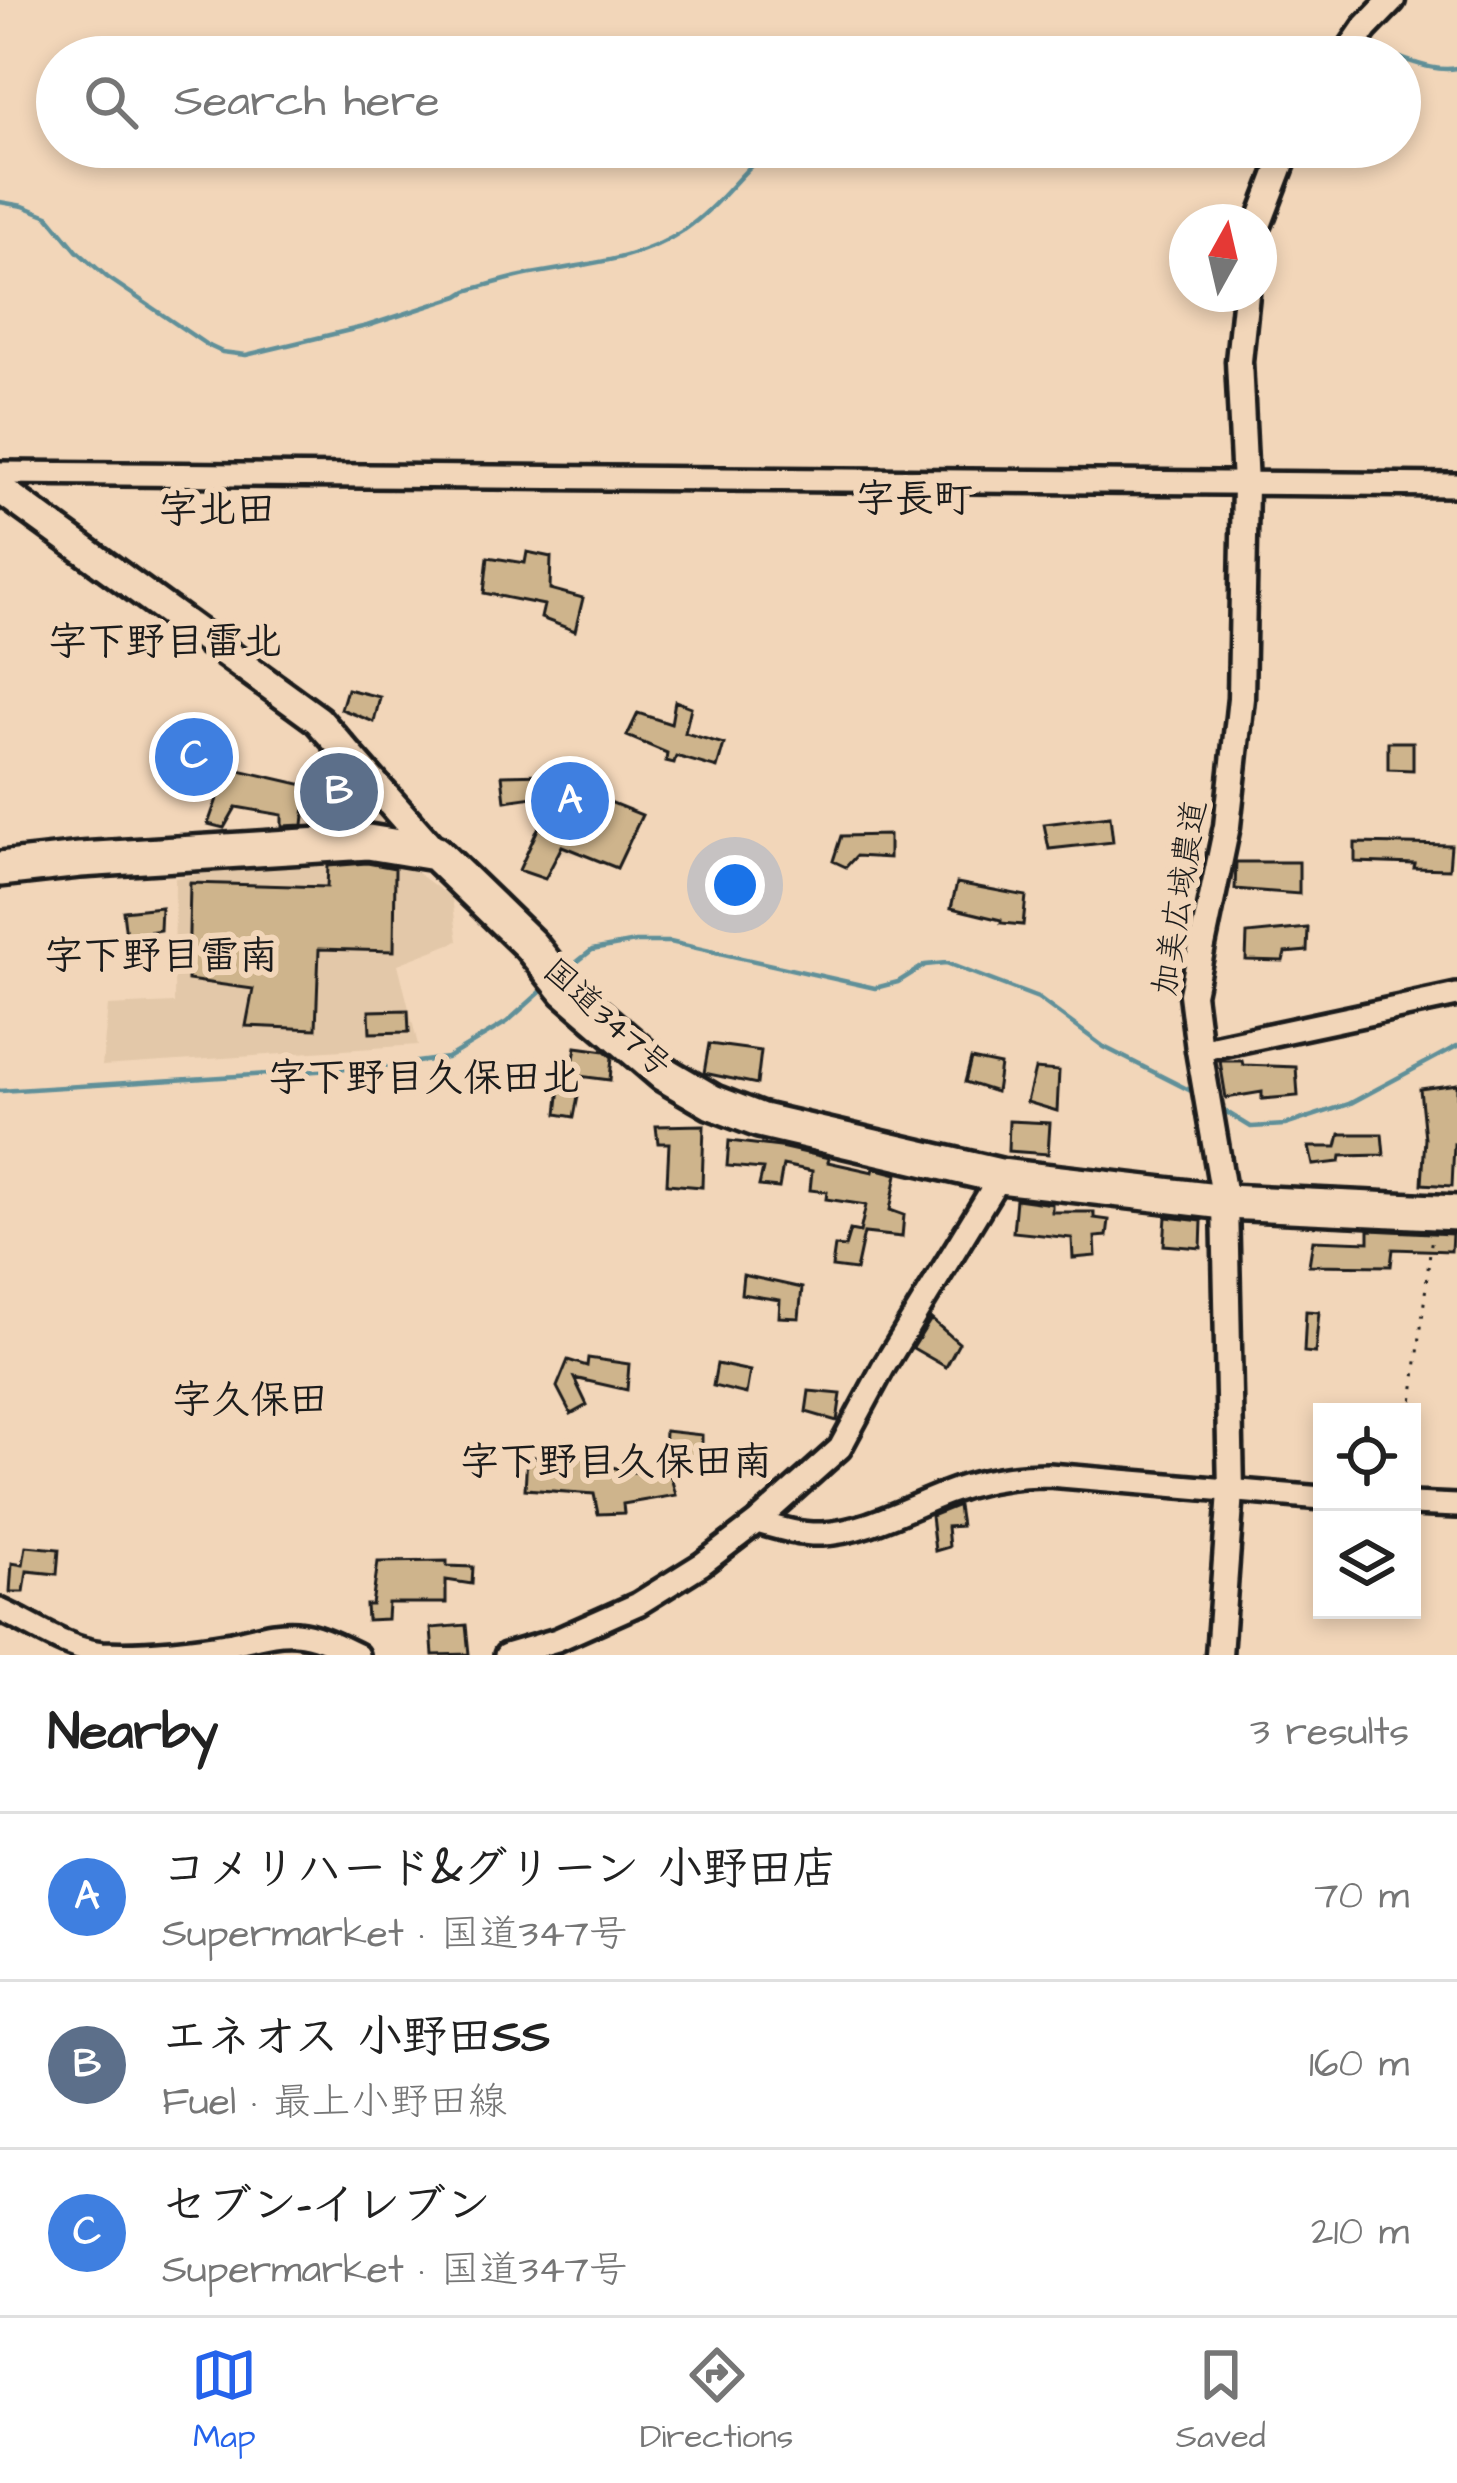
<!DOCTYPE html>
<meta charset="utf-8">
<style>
body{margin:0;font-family:"Architects Daughter","Klee One",sans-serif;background:#f2f2f2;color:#222}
.controls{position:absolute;right:36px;bottom:36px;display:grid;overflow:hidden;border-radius:0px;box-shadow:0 6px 18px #0003}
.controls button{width:108px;height:108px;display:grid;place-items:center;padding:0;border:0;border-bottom:3px solid #e0e0e0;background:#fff;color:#222;font:60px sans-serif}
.compass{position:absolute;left:1169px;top:204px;width:108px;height:108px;border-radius:50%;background:#fff;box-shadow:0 6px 18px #0003;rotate:8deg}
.you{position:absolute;left:735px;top:885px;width:42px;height:42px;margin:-30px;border:9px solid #fff;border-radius:50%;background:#1a73e8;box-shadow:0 0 0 18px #1a73e833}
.badge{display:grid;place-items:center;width:78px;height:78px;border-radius:50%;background:#2563eb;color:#fff;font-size:39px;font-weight:700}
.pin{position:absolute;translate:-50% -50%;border:6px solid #fff;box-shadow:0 3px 12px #0006}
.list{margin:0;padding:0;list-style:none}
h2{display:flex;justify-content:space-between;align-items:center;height:156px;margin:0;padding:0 48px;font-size:51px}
h2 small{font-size:39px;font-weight:400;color:#767676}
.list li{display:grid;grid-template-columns:78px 1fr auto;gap:36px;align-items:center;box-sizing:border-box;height:168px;padding:0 48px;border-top:3px solid #e0e0e0}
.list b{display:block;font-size:45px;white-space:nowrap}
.list p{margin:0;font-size:39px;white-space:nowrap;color:#767676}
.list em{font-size:39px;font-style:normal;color:#767676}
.icon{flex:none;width:66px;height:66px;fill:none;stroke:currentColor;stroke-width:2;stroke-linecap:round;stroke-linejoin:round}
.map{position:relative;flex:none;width:1457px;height:1655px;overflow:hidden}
.search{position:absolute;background:#fff;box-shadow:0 6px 18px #0003;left:36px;right:36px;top:36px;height:132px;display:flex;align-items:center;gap:30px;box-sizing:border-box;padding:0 42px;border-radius:66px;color:#767676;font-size:45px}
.sheet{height:660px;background:#fff}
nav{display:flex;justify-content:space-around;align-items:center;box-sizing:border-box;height:168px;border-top:3px solid #e0e0e0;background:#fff;font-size:33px;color:#767676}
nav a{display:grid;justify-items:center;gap:6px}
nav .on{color:#2563eb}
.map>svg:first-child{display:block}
.built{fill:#e3c8a9}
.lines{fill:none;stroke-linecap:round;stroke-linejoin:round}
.stream{stroke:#619099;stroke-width:4.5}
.building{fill:#ceb48c;stroke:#1c1c1c;stroke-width:3}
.minor-casing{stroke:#1c1c1c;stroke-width:30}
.tertiary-casing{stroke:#1c1c1c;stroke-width:33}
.secondary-casing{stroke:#1c1c1c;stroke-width:36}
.trunk-casing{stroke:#1c1c1c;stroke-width:42}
.path{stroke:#1c1c1c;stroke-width:3;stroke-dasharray:3 9;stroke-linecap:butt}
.minor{stroke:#f2d6b9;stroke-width:21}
.tertiary{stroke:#f2d6b9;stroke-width:24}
.secondary{stroke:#f2d6b9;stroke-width:27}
.trunk{stroke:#f2d6b9;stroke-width:33}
.labels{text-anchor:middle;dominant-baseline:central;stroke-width:12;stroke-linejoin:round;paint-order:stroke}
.street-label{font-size:33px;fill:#1c1c1c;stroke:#f2d6b9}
.quarter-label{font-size:39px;font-weight:bold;fill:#1c1c1c;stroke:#f2d6b9}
</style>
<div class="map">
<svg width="1457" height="1655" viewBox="0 0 1457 1655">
<rect width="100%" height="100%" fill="#f2d6b9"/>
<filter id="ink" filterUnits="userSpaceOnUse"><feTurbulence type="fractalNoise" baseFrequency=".00833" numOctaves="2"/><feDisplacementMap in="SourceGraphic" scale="24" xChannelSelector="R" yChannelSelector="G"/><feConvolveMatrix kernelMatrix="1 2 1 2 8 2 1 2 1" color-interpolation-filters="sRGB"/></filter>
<g filter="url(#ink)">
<path class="built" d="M320,858L402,862L452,898L458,941L398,964L418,1045L102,1066L108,1006L174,1003L175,878Z"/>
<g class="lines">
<path class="stream" d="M1364,50L1396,57
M1301,57L1325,47L1341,45
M1400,58C1418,64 1438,72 1457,68
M0,202L23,206L48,216L77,251L107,277L207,345L222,352L246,355L367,326L459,296L467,291C488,285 509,278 531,274C583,264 639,261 684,230C713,211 734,181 759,158L758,156L766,153L839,160L857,147
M568,969L592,950L635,942H670L875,988L898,982L925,965L946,963L1038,998L1104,1047L1195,1093
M0,1091L379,1067L447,1058L507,1022L545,988
M1220,1108L1251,1127L1285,1125L1349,1104L1457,1046"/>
</g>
<path class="building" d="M527,552L551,557L550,589L583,598L575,631L541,618L544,605L484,593L488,557L525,563Z
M347,689L380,697L374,722L341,709Z
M675,701L691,707L685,733L724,744L717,768L676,756L674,763L666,761L667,753L627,736L638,713L671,724Z
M195,728L220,737L213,764L321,789L329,765L335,767L369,805L366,817L306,797L303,825L282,826V815L236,807L224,828L208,824L218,796L177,783Z
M1388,742H1413V770L1388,769Z
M548,774V777L642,815L617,868L562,846L545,879L519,870L554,794L505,801L502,775Z
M1110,816L1113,842L1049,849L1044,824Z
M889,835V858L856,856L846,867L833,861L841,836Z
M1355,843L1451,845L1449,869L1414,868L1415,864L1355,862Z
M1236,862H1299V894L1235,889Z
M367,863L395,868L394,951L319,949L316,1029L246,1026L253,989L188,980L190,883L327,887L328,866Z
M957,883L1026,896L1023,925L1001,923V920L951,908Z
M161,907L160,930L126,936L123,911Z
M1308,928L1307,951L1285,953L1283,961L1246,960L1247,934Z
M408,1010L409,1032L370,1033L369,1011Z
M709,1044L761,1051L757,1084L704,1073Z
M576,1047L605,1051L612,1057L610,1080L571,1075Z
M971,1059L1000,1065L996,1092L965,1082Z
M1220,1061H1242L1243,1065L1296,1067L1298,1096L1262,1099V1092L1226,1098Z
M1035,1069L1059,1071L1057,1111L1027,1102Z
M1457,1084V1145L1454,1144L1452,1186L1422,1184L1425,1138L1420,1089Z
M560,1087L579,1091L574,1117L557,1114Z
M1009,1121L1050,1123L1048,1154L1008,1151Z
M704,1125L702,1187L667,1184L669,1143H658L656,1126Z
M1340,1134H1382L1384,1155L1341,1156L1340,1162L1313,1165L1309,1147H1337Z
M729,1141L780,1147L829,1158L828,1162L873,1172L874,1168L897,1174L890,1210L904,1215L902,1237L864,1233L856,1270L832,1267L835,1246L845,1247L850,1230L860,1232L866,1205L826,1199L827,1192L810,1190L812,1171L783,1165L779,1188L759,1186L763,1169L727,1166Z
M1016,1199L1052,1204V1212H1094V1218L1109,1220L1107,1236L1095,1237L1096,1256L1073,1258L1072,1238L1013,1232Z
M1166,1217L1202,1221L1201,1248L1164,1245Z
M1369,1230L1452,1234L1451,1251L1393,1249L1391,1266L1309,1265L1313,1240L1369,1242Z
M743,1275L802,1288L799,1318L779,1317L780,1300L741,1294Z
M1306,1311L1319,1312L1315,1353L1304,1352Z
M931,1319L959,1343L946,1367L913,1348Z
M588,1358L629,1364L627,1390L574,1378L587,1405L571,1414L557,1387L568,1360L587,1366Z
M717,1364L750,1371L746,1394L713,1386Z
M809,1391L841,1394L837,1421L806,1412Z
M665,1431L702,1435V1459L664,1454Z
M527,1457H607L608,1466L632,1472L669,1471L676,1495L623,1504L624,1513L598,1514L594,1494L525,1489Z
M956,1506H958L961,1526L947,1527L949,1547L935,1551L931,1516Z
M26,1546L59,1549L57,1574L27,1571L24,1592H10L12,1563L23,1565Z
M447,1561V1566L473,1567L472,1584L446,1580V1603H388L387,1619L367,1620L366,1605H372L378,1562Z
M466,1625L469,1654L433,1655L431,1628Z"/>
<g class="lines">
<g class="minor-casing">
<path id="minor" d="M0,473L1457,485
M1199,1050L1457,995
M1412,1504L1457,1506
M757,1522C778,1528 800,1535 822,1534C865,1532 907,1508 947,1493C980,1480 1014,1475 1049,1475L1322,1498
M0,1610C34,1625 65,1649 102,1653C145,1655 190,1650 232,1643C253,1639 274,1631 296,1633C318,1635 338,1646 357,1655
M506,1655L557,1640L638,1604L702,1564L757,1522L840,1448L883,1368L1000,1176"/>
</g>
<g class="tertiary-casing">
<path id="tertiary" d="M1345,57L1365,28L1392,0
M1259,223L1288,147
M1219,1655L1231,1492L1225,1202L1199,1050L1192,994L1227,826L1241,698L1245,485L1239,361L1246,294"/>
</g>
<g class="secondary-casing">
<path id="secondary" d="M0,489L318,720L435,853"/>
</g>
<g class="trunk-casing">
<path id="trunk" d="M0,869L80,860L368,842L435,853L530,945L566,990L664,1074L712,1102L759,1120L1000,1176L1225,1202L1457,1213"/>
</g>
<path class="path" d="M1411,1412L1432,1235"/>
<use href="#minor" class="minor"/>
<use href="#tertiary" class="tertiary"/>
<use href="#secondary" class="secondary"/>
<use href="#trunk" class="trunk"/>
</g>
</g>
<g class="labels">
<g class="street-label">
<text transform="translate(1180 898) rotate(-81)">加美広域農道</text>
<text transform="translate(607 1018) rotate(42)">国道347号</text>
</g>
<g class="quarter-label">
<text x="914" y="500">字長町</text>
<text x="217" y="511">字北田</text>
<text x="165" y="643">字下野目雷北</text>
<text x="161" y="957">字下野目雷南</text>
<text x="424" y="1079">字下野目久保田北</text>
<text x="250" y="1401">字久保田</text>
<text x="616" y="1463">字下野目久保田南</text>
</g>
</g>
</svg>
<div class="controls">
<button><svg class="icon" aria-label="locate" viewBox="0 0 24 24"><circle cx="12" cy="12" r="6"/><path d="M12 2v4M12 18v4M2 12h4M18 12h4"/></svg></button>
<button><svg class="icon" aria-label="layers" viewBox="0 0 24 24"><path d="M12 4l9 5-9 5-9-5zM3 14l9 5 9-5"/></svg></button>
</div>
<svg class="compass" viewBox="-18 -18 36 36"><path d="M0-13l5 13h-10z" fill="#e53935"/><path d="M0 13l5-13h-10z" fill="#767676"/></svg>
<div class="you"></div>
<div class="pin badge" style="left:570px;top:801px;background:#3f7fe0">A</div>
<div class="pin badge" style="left:339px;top:792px;background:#5c6f8a">B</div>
<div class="pin badge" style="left:194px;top:757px;background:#3f7fe0">C</div>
<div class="search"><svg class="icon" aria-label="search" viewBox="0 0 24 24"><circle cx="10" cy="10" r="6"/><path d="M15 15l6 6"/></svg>Search here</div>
</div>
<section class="sheet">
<h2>Nearby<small>3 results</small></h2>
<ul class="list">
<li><span class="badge" style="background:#3f7fe0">A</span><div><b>コメリハード&amp;グリーン 小野田店</b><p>Supermarket · 国道347号</p></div><em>70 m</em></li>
<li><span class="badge" style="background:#5c6f8a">B</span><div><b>エネオス 小野田SS</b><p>Fuel · 最上小野田線</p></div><em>160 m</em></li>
<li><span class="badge" style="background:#3f7fe0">C</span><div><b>セブン-イレブン</b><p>Supermarket · 国道347号</p></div><em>210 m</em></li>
</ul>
</section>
<nav>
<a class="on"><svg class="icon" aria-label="map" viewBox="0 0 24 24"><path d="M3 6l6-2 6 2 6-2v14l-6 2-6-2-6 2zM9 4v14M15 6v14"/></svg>Map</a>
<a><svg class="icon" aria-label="directions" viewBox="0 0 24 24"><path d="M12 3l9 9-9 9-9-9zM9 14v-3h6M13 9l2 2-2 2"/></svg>Directions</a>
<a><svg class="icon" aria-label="saved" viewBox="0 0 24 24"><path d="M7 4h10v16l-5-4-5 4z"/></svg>Saved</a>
</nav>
